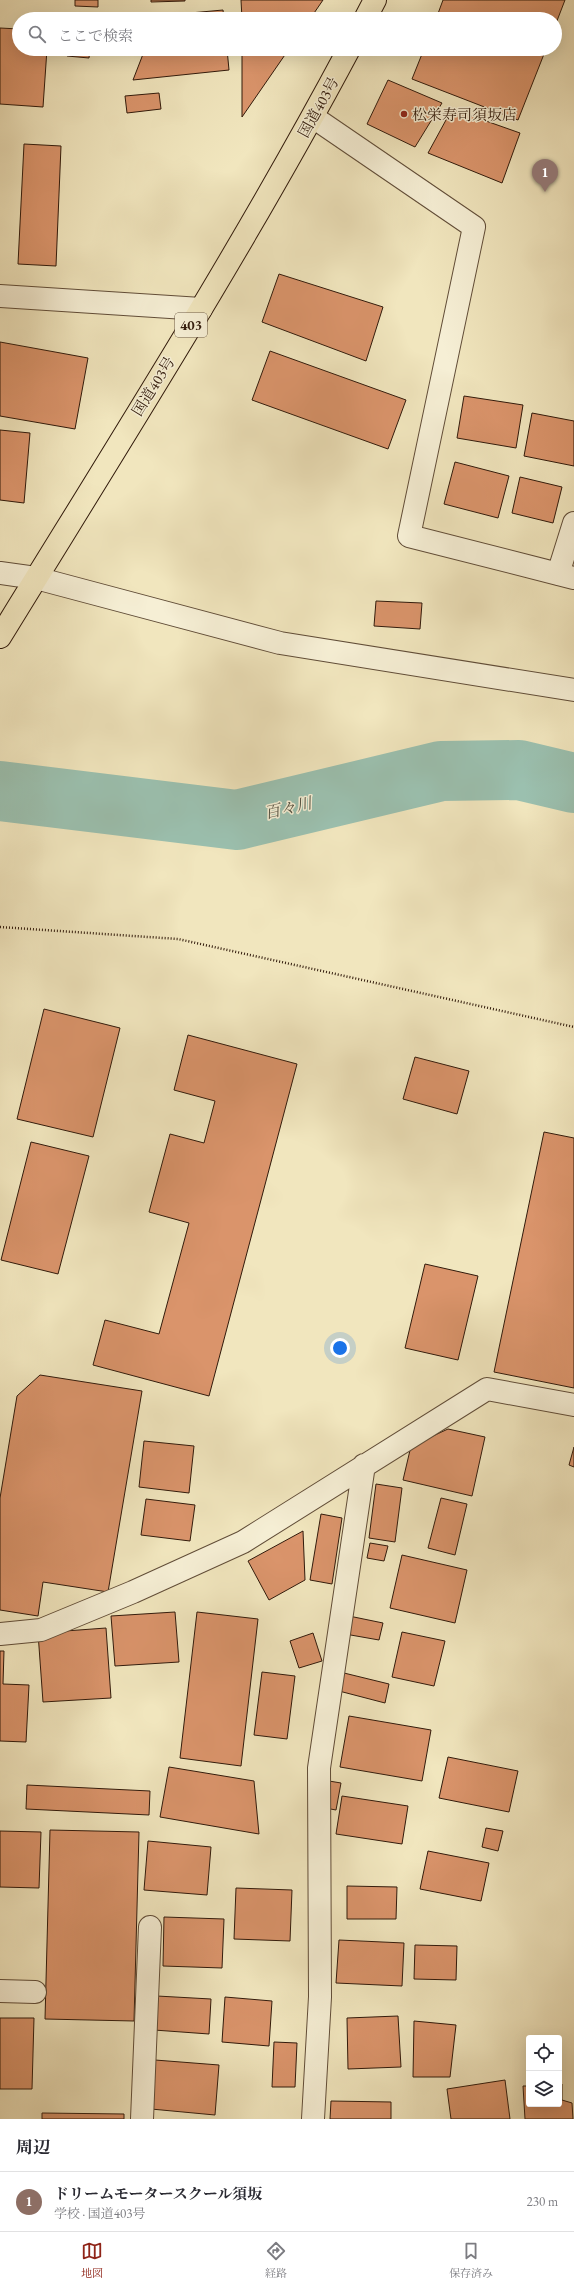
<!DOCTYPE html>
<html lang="ja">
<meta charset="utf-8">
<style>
body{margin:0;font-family:"EB Garamond","Noto Serif JP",serif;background:#f7f7f7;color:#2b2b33}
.controls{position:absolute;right:12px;bottom:12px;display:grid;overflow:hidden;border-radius:4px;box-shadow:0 4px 16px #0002}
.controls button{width:36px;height:36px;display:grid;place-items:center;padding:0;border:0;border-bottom:1px solid #e1e1e2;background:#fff;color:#2b2b33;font:20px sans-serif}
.you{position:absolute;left:340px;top:1348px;width:14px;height:14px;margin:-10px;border:3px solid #fff;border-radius:50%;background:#1a73e8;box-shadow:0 0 0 6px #1a73e833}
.badge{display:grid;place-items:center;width:26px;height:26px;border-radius:50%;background:#8f2418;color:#fff;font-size:13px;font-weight:700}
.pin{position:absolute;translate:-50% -33px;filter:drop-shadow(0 1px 2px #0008)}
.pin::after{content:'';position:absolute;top:21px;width:14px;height:12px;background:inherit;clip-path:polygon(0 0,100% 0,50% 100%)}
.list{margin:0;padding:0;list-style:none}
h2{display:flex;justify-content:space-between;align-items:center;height:52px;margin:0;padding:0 16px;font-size:17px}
h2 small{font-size:13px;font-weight:400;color:#7c7c81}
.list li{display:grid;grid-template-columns:26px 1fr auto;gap:12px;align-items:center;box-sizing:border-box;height:60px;padding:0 16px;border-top:1px solid #e1e1e2}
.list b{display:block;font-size:15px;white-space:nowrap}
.list p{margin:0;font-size:13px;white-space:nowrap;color:#7c7c81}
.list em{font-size:13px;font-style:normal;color:#7c7c81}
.icon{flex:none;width:22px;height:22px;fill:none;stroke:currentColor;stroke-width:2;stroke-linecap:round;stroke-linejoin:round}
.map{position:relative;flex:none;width:574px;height:2119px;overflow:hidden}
.search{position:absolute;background:#fff;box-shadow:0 4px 16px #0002;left:12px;right:12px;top:12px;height:44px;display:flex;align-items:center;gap:10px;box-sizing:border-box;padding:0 14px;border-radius:22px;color:#7c7c81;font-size:15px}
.sheet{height:112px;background:#fff}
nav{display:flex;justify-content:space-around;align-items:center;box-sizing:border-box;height:56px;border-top:1px solid #e1e1e2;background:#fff;font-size:11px;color:#7c7c81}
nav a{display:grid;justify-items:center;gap:2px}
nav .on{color:#8f2418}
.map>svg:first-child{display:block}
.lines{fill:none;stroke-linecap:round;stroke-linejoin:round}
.river{stroke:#9bc0af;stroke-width:60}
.building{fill:#da946b;stroke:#311a0b}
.minor-casing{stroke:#614d38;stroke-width:24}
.highway-casing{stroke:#311a0b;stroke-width:24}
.path{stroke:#311a0b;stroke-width:2.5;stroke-dasharray:1 2;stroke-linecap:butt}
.minor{stroke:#f6efd5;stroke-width:22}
.highway{stroke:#f1e6be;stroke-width:22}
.poi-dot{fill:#8f2418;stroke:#f6efd5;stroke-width:1.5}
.labels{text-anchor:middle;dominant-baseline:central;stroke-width:3;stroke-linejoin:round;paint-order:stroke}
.shield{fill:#f6efd5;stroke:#6c5a48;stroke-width:1}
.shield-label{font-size:14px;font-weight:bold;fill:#311a0b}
.street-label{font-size:15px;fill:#311a0b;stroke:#f6efd5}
.poi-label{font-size:15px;fill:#311a0b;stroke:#f6efd5;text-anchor:start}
.water-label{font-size:16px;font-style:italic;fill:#565444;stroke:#f6efd5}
</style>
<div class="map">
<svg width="574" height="2119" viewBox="0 0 574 2119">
<rect width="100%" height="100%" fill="#f1e6be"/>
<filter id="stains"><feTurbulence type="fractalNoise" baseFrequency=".005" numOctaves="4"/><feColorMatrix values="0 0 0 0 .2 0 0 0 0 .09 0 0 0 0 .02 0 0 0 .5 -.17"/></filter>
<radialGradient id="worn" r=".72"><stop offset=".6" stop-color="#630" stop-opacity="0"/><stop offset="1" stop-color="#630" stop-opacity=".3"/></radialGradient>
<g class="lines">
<path class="river" d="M0,791L237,820L441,771L519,770L574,783"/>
</g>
<path class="building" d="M75,0H98V7L75,6Z
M151,0H185V1L151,2Z
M241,0H323L310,19H242Z
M443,0H565L555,26V19H436Z
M223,10L224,19H156L157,16Z
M72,13L94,15V19H71Z
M0,28L19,29V49H47L43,107L0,104Z
M68,49H90L89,58L67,56Z
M145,49H227L229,70L133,80Z
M242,49H289L242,117Z
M424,49H546L518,120L412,79Z
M388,80L442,103L415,147L367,124Z
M159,93L161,109L127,113L125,96Z
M452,109L520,133L502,183L428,153Z
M24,144L61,146L56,266L18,264Z
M279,274L383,307L366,361L262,322Z
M0,342L88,358L75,429L0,416Z
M270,351L406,400L388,449L252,400Z
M464,396L523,405L516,448L457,438Z
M532,413L574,421V466L524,456Z
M0,430L30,433L24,503L0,500Z
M455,462L509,476L498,518L444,504Z
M520,477L562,487L553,523L512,513Z
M376,601L422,603L420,629L374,626Z
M44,1009L120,1028L93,1137L17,1119Z
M188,1035L297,1064L209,1396L93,1365L105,1320L159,1334L189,1223L149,1212L170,1134L204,1143L215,1101L174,1090Z
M415,1057L469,1071L457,1114L403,1099Z
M544,1132L574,1138V1388L494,1372Z
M31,1142L89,1156L58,1274L1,1260Z
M425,1264L478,1276L458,1360L405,1348Z
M40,1375L142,1391L108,1592L43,1582L38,1616L0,1610V1498L17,1396Z
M448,1429L485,1437L472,1496L403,1480L411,1446Z
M144,1441L194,1446L189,1493L139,1487Z
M574,1447V1467L569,1465Z
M376,1484L402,1488L395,1542L369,1538Z
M441,1498L467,1504L455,1555L428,1548Z
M146,1499L195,1505L190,1541L141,1535Z
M321,1514L342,1518L332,1584L310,1580Z
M303,1531L305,1580L269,1600L248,1561Z
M370,1543L388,1546L384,1561L367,1558Z
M402,1555L467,1570L455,1623L390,1608Z
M175,1612L179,1662L115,1666L111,1616Z
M197,1612L258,1619L241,1766L180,1758Z
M349,1616L383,1623L379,1640L345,1634Z
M106,1628L111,1698L43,1702L38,1633Z
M402,1632L445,1641L434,1686L392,1677Z
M313,1633L322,1661L299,1668L290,1641Z
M0,1651H4L3,1684L29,1685L26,1742L0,1741Z
M262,1672L295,1676L287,1739L254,1735Z
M344,1673L389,1684L385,1703L339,1691Z
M349,1716L431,1730L422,1781L340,1767Z
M448,1757L518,1771L509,1812L439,1798Z
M169,1767L254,1781L259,1834L160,1817Z
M329,1781L341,1783L336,1810L325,1808Z
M27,1785L150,1791L149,1815L26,1809Z
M342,1796L408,1806L402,1844L336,1834Z
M486,1828L503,1831L498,1851L482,1847Z
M50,1830L139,1832L134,2021L45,2019Z
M0,1831L41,1832L39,1888L0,1887Z
M148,1841L211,1847L207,1895L144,1890Z
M428,1851L489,1863L481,1901L420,1889Z
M347,1886L397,1887L396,1919H347Z
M236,1888L292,1890L290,1941L234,1939Z
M164,1917L224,1919L222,1968L163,1966Z
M339,1940L404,1943L402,1986L336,1983Z
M415,1945L457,1946L456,1980L414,1979Z
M157,1996L211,1999L209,2034L154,2030Z
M225,1997L272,2001L269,2046L222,2042Z
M398,2016L401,2067L348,2069L347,2018Z
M0,2018H34L32,2089H0Z
M414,2021L456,2025L450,2077H413Z
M274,2042L297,2043L295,2087H272Z
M155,2060L219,2065L215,2115L151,2109Z
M505,2080L510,2119H451L447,2089Z
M559,2084H562V2100L572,2103L573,2119H525L523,2086H529V2104H559Z
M331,2101L391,2102V2119H330Z
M42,2113L124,2114V2119H42Z"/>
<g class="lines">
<g class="minor-casing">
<path id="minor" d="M313,117L474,227L409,536L574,578
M0,296L201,309
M0,573L36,578L280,643L574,690
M558,574L574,523
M0,1634L41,1630L133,1592L243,1542L487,1389L574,1405
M0,1991L35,1992
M142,2119L150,1927
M313,2119L320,1997L319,1768L364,1465"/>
</g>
<g class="highway-casing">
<path id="highway" d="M365,19L375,0
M0,637C119,443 242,250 349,49"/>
</g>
<path class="path" d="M0,927L178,939L574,1027"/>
<use href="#minor" class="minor"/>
<use href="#highway" class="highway"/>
</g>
<circle class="poi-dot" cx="404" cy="114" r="4"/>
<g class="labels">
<rect class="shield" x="175" y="313" width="32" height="24" rx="3"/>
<g class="shield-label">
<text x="191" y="325">403</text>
</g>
<g class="street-label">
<text transform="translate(318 107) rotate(-61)">国道403号</text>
<text transform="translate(153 386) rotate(-58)">国道403号</text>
</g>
<g class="poi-label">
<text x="412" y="114">松栄寿司須坂店</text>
</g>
<g class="water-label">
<text transform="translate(288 808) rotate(-13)">百々川</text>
</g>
</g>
<rect width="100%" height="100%" filter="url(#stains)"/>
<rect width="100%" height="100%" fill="url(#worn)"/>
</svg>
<div class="controls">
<button><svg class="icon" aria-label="locate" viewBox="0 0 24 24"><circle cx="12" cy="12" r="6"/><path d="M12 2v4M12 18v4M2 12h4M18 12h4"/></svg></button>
<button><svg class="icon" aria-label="layers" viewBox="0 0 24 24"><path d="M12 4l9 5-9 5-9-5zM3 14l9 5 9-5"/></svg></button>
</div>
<div class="you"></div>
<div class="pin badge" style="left:545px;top:192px;background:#8d6e63">1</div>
<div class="search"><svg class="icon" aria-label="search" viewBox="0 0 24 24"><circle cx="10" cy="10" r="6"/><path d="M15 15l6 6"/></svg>ここで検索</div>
</div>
<section class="sheet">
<h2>周辺<small></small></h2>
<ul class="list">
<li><span class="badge" style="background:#8d6e63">1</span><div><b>ドリームモータースクール須坂</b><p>学校 · 国道403号</p></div><em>230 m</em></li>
</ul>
</section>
<nav>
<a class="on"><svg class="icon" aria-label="map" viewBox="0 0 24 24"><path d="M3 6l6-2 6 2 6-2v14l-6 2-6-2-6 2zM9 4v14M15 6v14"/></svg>地図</a>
<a><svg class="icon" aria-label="directions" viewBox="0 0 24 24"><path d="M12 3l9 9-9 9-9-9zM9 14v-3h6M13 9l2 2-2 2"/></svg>経路</a>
<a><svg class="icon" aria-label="saved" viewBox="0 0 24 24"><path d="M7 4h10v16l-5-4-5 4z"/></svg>保存済み</a>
</nav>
